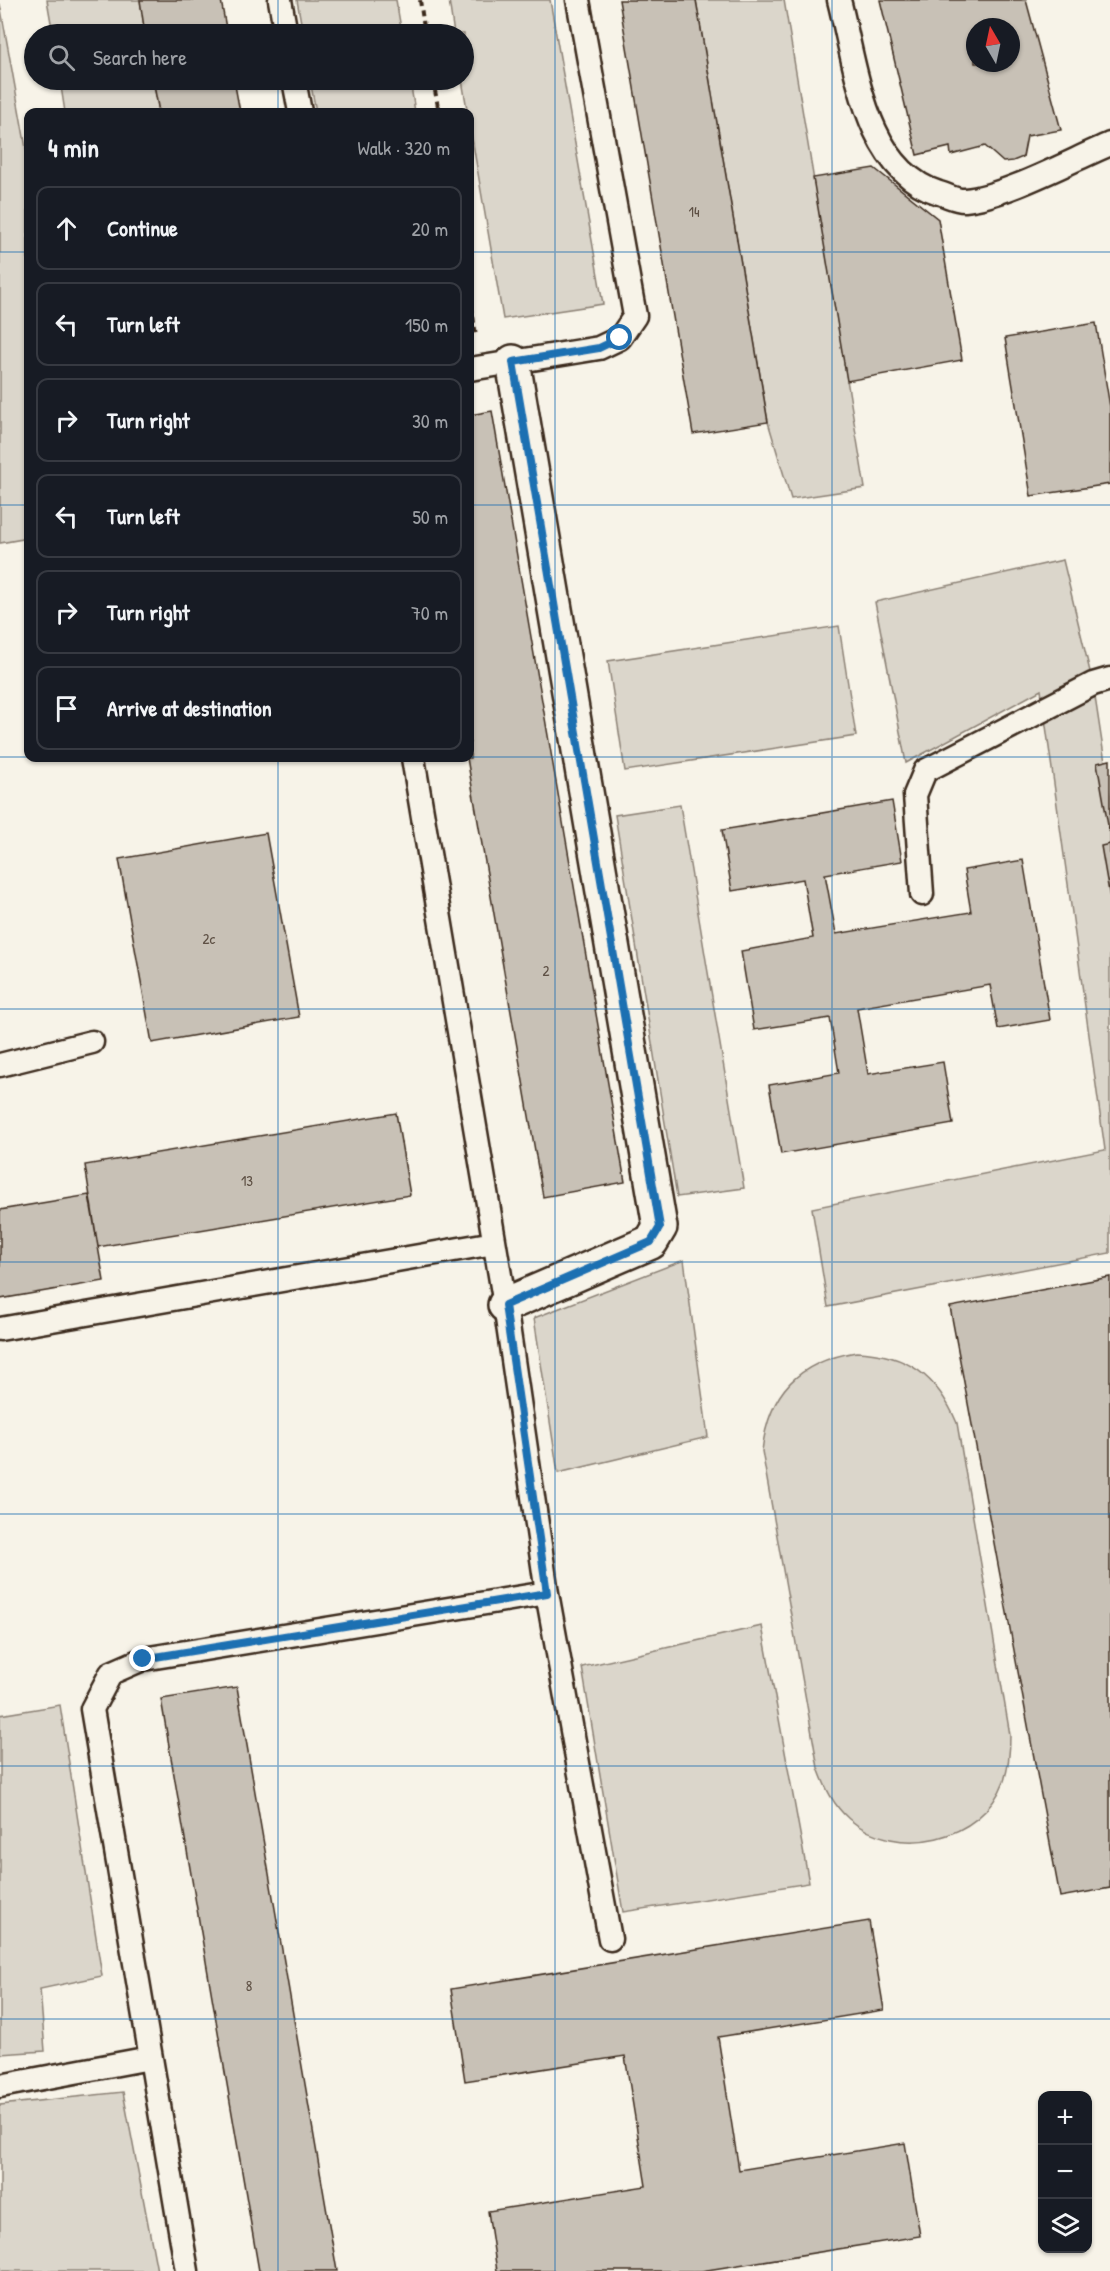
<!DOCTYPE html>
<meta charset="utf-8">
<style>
body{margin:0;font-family:"Patrick Hand",sans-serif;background:#20242c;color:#f1f3f6}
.controls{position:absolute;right:18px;bottom:18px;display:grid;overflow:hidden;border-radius:12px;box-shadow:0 2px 4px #0004}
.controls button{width:54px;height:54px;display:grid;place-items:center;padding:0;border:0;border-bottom:2px solid #363941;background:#171b24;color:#f1f3f6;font:30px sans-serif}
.compass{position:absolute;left:966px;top:18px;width:54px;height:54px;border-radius:50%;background:#171b24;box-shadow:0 2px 4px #0004;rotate:351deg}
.stop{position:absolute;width:18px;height:18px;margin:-14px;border:4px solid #1f6fb2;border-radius:50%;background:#fff}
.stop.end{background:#1f6fb2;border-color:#fff;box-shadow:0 2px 6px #0008}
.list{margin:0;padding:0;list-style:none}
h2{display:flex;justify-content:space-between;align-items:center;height:78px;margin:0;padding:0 24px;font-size:26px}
h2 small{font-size:20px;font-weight:400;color:#9ea1a6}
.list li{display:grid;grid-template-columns:39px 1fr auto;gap:18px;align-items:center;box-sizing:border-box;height:84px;margin:0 12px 12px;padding:0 12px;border:2px solid #363941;border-radius:12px}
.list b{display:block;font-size:22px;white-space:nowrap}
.list em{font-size:20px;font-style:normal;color:#9ea1a6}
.icon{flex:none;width:33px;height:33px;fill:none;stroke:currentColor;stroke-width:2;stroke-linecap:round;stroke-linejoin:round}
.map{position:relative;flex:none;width:1110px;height:2271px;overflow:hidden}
.search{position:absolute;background:#171b24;box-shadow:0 2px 4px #0004;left:24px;top:24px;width:450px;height:66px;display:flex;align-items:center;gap:15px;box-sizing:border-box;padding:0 21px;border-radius:33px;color:#9ea1a6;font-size:22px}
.panel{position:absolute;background:#171b24;box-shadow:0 2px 4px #0004;left:24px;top:108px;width:450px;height:654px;border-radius:12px}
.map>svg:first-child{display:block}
.green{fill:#dbd6cb;stroke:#8b8074;stroke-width:1.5}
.building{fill:#c8c1b6;stroke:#3b2a1e;stroke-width:1.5;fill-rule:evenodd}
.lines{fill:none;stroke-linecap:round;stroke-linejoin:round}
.lane-casing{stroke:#3b2a1e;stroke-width:27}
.street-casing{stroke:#3b2a1e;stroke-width:38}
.path{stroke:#3b2a1e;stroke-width:4;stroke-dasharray:6 4.5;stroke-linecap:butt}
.lane{stroke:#f7f3e8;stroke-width:22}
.street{stroke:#f7f3e8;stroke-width:33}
.route{stroke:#1f6fb2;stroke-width:8}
.grid{fill:none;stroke:#1f6fb2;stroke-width:1.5;stroke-opacity:0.55}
.labels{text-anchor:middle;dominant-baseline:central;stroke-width:5;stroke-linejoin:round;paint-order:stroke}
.number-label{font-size:15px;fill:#5e5044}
</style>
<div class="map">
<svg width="1110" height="2271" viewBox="0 0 1110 2271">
<rect width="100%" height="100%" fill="#f7f3e8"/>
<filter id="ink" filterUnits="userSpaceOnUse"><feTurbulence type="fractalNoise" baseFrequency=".0167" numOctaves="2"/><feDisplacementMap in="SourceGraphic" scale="12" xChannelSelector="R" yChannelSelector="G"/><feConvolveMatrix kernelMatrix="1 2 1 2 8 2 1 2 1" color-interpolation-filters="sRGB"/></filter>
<g filter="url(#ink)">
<path class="green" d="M47,0H140L145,34H53Z
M297,0H396L402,34H303Z
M449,0H550L603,304L503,319L462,80L464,34H454Z
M696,0H784L865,488L791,499L768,422Z
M0,4L28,159V538L0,543Z
M60,80H153L159,112H65Z
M310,80H410L415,112H316Z
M1063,560L1093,684L1110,795V1253L828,1307L812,1208L1105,1150L1041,690L906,763L875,602Z
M839,626L856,736L625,771L608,661Z
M680,805L744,1188L677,1197L615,815Z
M684,1260L708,1437L558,1473L534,1318Z
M856,1352C908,1354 937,1376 957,1423L1010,1735C1010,1751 1009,1766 1004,1781C982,1842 897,1860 849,1819C833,1805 825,1787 818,1768L762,1451C769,1392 798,1362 856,1352Z
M762,1626L809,1883L623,1912L582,1667Z
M60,1705L102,1976L40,1989L45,2051L0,2054V1715Z
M123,2092L157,2271H0V2105Z"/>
<path class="building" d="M140,0H221L227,34H145Z
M619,0H696L768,422L693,434Z
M880,0H1026L1061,130L1027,136L1023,157L1013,161L1003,162L985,146L951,155L950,147L917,155ZM975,27H1011V63H975Z
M153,80H234L240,112H159Z
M874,168L938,219L962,360L847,381L813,178Z
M1096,323L1110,407V484L1031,496L1005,338Z
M492,411L625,1182L543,1197L467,758H470V415Z
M1110,760V831H1109L1097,763Z
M892,801L902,861L825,874L836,934L971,912L964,870L1023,860L1050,1020L998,1029L990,985L857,1008L868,1074L943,1062L953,1124L781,1154L769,1085L839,1073L830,1018L754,1030L741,951L813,938L803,879L732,891L722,830Z
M266,833L299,1017L152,1043L119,859Z
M1110,844V898L1101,846Z
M396,1113L410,1195L98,1247L85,1165Z
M89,1195L104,1281L0,1299V1210Z
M1110,1277V1888L1060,1897L950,1307Z
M237,1687L337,2271H259L161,1699Z
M869,1921L884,2010L718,2037L739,2170L905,2143L920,2236L701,2271H497L488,2211L646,2186L625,2056L465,2081L451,1989Z"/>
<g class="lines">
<g class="lane-casing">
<path id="lane" d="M280,0L286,34
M839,0C856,65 865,170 939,193C947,195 957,201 965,200C1004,197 1072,160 1110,144
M294,80L300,112
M470,369L599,348L620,338L635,316L578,0
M922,894L915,795L925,771L1093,684L1110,679
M0,1065L92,1042
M0,1329L494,1243
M547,1593L610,1939
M0,2086L150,2058
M187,2271L92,1709L111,1673L143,1659L547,1593L505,1305L413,758"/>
</g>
<g class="street-casing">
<path id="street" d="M505,1305L651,1242L660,1227L513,362"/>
</g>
<path class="path" d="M420,0L425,34
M433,80L439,112
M470,296L476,336"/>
<use href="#lane" class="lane"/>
<use href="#street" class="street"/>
</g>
</g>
<g class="lines" filter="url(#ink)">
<path class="route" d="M143,1659L547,1593L505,1305L651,1242L660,1227L513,362L599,348L620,338"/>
</g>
<path class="grid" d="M278,0V34M555,0V2271M832,0V2271M278,80V112M0,252H28M470,252H1110M0,505H28M470,505H1110M0,757H28M470,757H1110M278,758V2271M0,1009H1110M0,1262H1110M0,1514H1110M0,1766H1110M0,2019H1110"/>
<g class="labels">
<g class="number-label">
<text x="694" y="211">14</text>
<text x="209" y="938">2c</text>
<text x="546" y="970">2</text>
<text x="247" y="1180">13</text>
<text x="249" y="1985">8</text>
</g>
</g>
</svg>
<div class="controls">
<button>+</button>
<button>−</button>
<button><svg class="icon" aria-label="layers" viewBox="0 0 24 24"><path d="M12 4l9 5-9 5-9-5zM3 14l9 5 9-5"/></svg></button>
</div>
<svg class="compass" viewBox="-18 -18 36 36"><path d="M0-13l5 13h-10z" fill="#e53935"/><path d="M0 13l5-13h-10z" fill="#9ea1a6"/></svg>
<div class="stop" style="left:620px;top:338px"></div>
<div class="stop end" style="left:143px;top:1659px"></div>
<div class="search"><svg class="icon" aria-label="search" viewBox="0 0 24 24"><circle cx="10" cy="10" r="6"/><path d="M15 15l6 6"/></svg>Search here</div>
<section class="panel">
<h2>4 min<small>Walk · 320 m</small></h2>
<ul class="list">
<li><svg class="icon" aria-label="ahead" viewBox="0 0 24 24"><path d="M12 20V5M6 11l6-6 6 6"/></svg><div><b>Continue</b></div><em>20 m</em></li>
<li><svg class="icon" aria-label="left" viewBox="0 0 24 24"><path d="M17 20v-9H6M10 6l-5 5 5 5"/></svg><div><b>Turn left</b></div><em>150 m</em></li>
<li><svg class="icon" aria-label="right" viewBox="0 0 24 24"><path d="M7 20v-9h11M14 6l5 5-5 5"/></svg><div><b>Turn right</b></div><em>30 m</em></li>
<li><svg class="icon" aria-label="left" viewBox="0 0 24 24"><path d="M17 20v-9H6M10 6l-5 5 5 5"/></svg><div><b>Turn left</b></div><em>50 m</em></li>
<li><svg class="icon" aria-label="right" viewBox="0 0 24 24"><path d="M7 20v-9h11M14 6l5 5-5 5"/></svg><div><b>Turn right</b></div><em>70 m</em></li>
<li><svg class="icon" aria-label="arrive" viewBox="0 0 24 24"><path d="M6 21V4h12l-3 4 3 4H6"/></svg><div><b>Arrive at destination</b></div></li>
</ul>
</section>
</div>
